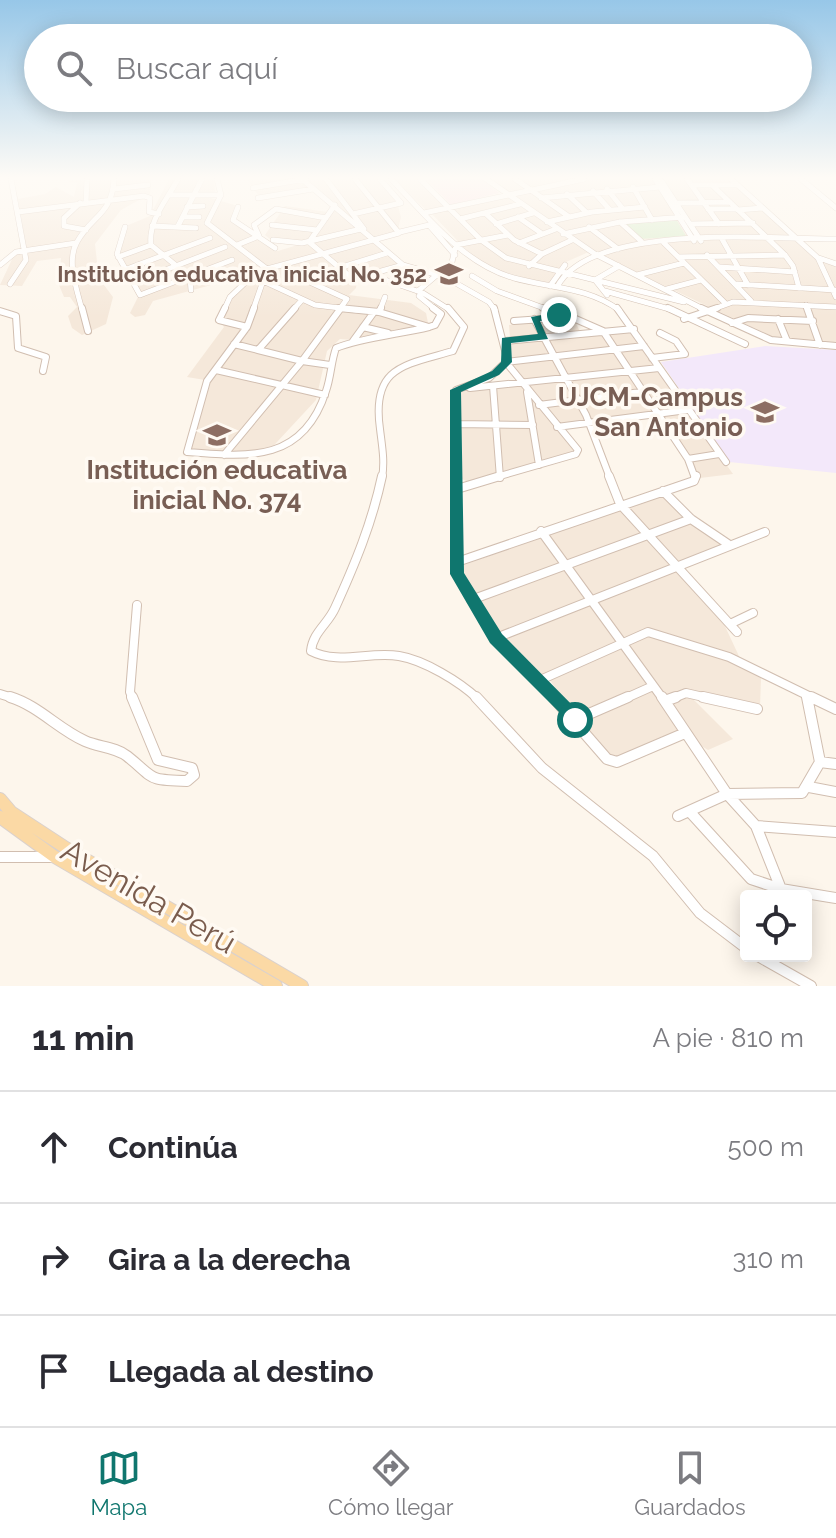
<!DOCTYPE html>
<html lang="es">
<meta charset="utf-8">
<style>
body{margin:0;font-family:Raleway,sans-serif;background:#f2f2f3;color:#2b2b33}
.controls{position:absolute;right:24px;bottom:24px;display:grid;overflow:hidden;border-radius:8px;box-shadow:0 4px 20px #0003}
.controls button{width:72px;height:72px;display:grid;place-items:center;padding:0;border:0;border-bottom:2px solid #e1e1e2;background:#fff;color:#2b2b33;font:40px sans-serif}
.stop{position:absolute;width:24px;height:24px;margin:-18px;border:6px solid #0f766e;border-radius:50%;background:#fff}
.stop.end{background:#0f766e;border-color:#fff;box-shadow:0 2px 8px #0008}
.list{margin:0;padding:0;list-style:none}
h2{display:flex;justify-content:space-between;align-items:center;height:104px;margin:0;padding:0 32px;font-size:34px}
h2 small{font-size:26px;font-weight:400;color:#7c7c81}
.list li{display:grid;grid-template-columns:52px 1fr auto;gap:24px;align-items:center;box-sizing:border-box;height:112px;padding:0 32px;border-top:2px solid #e1e1e2}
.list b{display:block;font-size:30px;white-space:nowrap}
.list em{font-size:26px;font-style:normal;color:#7c7c81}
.icon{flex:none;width:44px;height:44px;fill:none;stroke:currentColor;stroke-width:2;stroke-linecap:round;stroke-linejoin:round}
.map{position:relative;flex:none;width:836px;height:986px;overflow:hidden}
.search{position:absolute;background:#fff;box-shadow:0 4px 20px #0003;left:24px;right:24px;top:24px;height:88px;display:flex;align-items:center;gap:20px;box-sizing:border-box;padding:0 28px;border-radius:44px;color:#7c7c81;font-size:30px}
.sheet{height:440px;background:#fff}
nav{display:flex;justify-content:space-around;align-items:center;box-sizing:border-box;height:112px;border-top:2px solid #e1e1e2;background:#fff;font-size:22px;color:#7c7c81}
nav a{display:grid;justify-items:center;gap:4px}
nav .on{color:#0f766e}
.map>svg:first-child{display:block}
.residential{fill:#f5e8da}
.education{fill:#f3e8fa}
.medical{fill:#fbdfe3}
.green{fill:#d8ecc9}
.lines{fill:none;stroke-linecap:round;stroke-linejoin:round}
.minor-far3-casing{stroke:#d1beb0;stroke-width:6}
.minor-far2-casing{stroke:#d1beb0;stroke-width:8}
.minor-far1-casing{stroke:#d1beb0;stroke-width:10}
.minor-casing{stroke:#d1beb0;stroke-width:12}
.major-casing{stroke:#dad1cd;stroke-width:14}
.minor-far3{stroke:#fff;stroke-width:5}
.minor-far2{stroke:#fff;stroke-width:6}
.minor-far1{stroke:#fff;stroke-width:8}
.minor{stroke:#fff;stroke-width:10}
.major{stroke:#fbd9a5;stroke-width:12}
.route{fill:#0f766e}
.labels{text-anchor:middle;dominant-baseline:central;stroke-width:7;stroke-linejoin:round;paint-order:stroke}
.far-education-label{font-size:22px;font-weight:bold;fill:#785e54;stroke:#fffaf3;text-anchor:end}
.education-label{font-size:26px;font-weight:bold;fill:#785e54;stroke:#fffaf3;text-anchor:end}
.near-street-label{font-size:32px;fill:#7a5c4d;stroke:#fffaf3}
</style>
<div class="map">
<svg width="836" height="986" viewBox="0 0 836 986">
<rect width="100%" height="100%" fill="#fdf6ec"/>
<path class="residential" d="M151,179L150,194L121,210L95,244L97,262L90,271L105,278L104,285L113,297L106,324L82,335L72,328L68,316L77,307L70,297H64L59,285L61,258L37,261L22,286L0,285L14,255L27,251L18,199L45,194L56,187L74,197L77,183L66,181Z
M169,179H214L215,194L211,198L241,207L232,220L278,251L304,243L270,239L265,235L285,206L328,212L336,204L316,188L260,198L247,179H378L397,203L401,217L397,233L372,239L400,265L357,278L356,288L349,295L411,303L426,313L428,323L418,329L366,341L340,339L327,351L316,400L264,456L189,449L211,381L187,377L224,327L220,321L242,281L235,268L218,275L211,285L153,301L145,315L135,317L130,313L138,297L116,256L126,226L150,216Z
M394,179H418L445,206L427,211Z
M490,179H731L816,257L836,264V343L775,338L591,251L566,262L549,284L497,270L471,255L432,214L508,194Z
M565,319L575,321L582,336L632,333L733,474L700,478L657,413L556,428L575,451L472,484L462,479L460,392L525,383L512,364L509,325Z
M666,494L729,548L679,566L723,622L745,669L761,678L760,707L687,693L733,739L708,750L684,735L608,766L550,680L532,677L509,642L497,633L462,574L464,565Z"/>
<path class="education" d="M765,346L836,350V473L729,462L661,362Z"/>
<path class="medical" d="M426,179H482L499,193L451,205Z"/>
<path class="green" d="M676,219L686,236L640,239L624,223Z"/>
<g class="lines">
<g class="minor-far3-casing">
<path id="minor-far3" d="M178,179C167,200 148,220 151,245L190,277L191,290
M217,179L221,195L207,223L267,269L263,281
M302,179L403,265L445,277L489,302L495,310
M326,179L364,229
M391,179C427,216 463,264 514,278C550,288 588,287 619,310
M420,179L481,240L506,258L595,280L619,266
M486,179L595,254L705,310
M515,179L568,216
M655,179L694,241
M660,179L701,241
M687,179L719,224
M731,179L818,258L836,297
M801,179L836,208
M692,185H737
M712,185L785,255L793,266L799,288
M633,187L652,220
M253,188L306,179
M114,189L148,185
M607,189L623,209
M593,191L610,210
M567,194L587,213
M169,195H221
M258,198L313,189
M541,198L660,187
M86,202L87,179
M80,203L64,218V226L86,230
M676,203L729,202
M187,207L203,206
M238,207L233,220L275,248
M708,209H736
M738,210L762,208
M18,212L144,196L150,198L149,212L159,214
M424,213L584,179
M485,213L514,240L542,254
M353,214L401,203L380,179
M183,217H199
M518,217L541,233
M460,219L520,204
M547,222L592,212L645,207
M620,222L641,241
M496,224L533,213
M691,224L753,223
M272,225L317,230
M152,226L196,228
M178,226L202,179
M125,227L117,254L140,295L232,260
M589,227L618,249
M400,232L429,225L455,255
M563,234L620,222L684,217
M722,239L748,285
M273,240L302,243L361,229
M309,242L353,279L403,265
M309,242L335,205
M519,243L556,229
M664,243L725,303
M237,245L259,236L254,225L276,209L326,218
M707,255L751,301
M118,257L151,245
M678,257L785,255
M819,258L836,264
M0,265L16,252L76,243
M529,266L542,254L572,240
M720,267L795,272
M267,269L399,233L355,179
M124,270L210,238
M371,275L423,293L450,310
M637,275L684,263
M472,276L497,291L549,310
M263,281L315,305L357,310
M134,282L225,247
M10,284L26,260L11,179
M737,284L835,290
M550,286L565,265
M557,287C591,222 771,239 836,239
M667,289L701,280
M418,291L452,262L456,245L508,235
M605,291L673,310
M607,295L595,280L684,302
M419,296L436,310
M806,305L808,310
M82,310C77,290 66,261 77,242C92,215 112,215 114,179
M224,310L230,297L248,280L263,281
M253,310L263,281
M293,310L301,301
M339,310L347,299L303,279L387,253
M380,310L385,297
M711,310L733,302L836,307"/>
</g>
<g class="minor-far2-casing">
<path id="minor-far2" d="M82,308L88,331
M225,308L219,320L247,327
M543,308L561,314
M617,308L726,462
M668,308L745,344
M701,308L771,340L836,346
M807,308L820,345
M0,311L16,316L18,348L46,357L43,371
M379,312L381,308
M534,319L586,415L610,478
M684,319L717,308
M778,319L787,341
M514,321L571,317L603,331L688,459L719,454
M732,323L748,318L813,321
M247,327L207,381L187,452C248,457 303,463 326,391C331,377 331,362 336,348C361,338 400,334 429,327L379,312L339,308
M247,327L254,308
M363,327L388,333
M429,327L435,325L441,314L433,308
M353,341L374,312
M506,341L634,329
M234,344L258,350
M652,358L685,354L676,341L660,333
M330,365L302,361L341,308
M216,370L325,395
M493,386L500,478
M470,388L659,368
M527,392L539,465
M539,405L641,392
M456,424L533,425
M557,427L687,410
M224,455L302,361L258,350L295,308
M688,459L695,478
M382,478C385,461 382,446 380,429C371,366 405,365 453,351L464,327L448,308
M456,478V390L489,378L506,362L644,346
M493,478L576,454L578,450L509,366L494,308"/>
</g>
<g class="minor-far1-casing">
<path id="minor-far1" d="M382,476C372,523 355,564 335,608C328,624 313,632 311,651C338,665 370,651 399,656C424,660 460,682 478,699
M456,476L457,574L496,638L555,699
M609,476L620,504L737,632
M457,489L500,476
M663,491L691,519L728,544
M541,531L663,699
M457,562L694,481L696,476
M471,600L691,519
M730,624L753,613
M496,638L765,532
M538,681L648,632L729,657L815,699
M0,694L16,699
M133,699L130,692L137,605
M624,699L653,686
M671,699L686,693L712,699"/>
</g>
<g class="minor-casing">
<path id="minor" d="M10,697C39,706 58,729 85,741C98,747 116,747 127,756C156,779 146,780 187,781L194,775L192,768L158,760L132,697
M476,697L542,768L653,856L700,913L746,948
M553,697L607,759L617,762L685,733
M662,697L727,794L756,826L781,889
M703,697L757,709
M811,697L836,709
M665,701L676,697
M575,720L628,697
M820,762L836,764
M809,787L836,792
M690,812L751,879L781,889L836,898
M678,816L727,794L802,793L820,762L807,697
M756,826L836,832
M0,857H54
M758,956L811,986"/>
</g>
<g class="major-casing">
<path id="major" d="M0,799L11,812L66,848L302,986
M0,817L55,857L276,986"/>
</g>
<use href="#minor-far3" class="minor-far3"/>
<use href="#minor-far2" class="minor-far2"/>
<use href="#minor-far1" class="minor-far1"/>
<use href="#minor" class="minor"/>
<use href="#major" class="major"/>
</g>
<linearGradient id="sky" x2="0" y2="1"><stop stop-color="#97c7e8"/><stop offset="0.56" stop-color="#fefbf6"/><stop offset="1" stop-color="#fefbf6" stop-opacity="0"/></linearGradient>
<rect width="836" height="317" fill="url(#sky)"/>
<path class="route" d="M559,312L562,317L540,321L548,339L511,343L512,362L499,375L461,392L464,573L502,634L581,714V726L575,728L490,643L450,574V390L492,371L501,362L502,338L538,334L531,317Z"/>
<defs>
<g id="school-bare" transform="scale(2.16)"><path d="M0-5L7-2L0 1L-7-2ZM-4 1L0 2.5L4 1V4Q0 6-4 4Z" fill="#8d6e63" stroke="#fffaf3" stroke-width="2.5" paint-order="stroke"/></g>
<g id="university-bare" transform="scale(2.16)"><path d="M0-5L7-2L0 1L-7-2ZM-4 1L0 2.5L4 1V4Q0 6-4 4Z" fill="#8d6e63" stroke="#fffaf3" stroke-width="2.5" paint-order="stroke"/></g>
</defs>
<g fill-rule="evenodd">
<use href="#school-bare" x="449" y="274"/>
<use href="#university-bare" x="765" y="412"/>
<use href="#school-bare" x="217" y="435"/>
</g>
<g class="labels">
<g class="far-education-label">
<text x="427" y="274">Institución educativa inicial No. 352</text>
</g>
<g class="education-label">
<text x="743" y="397">UJCM-Campus<tspan x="743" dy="30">San Antonio</tspan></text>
<text x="217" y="470" text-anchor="middle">Institución educativa<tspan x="217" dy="30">inicial No. 374</tspan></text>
</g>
<g class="near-street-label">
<text transform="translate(149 896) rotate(30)">Avenida Perú</text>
</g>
</g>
</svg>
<div class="controls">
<button><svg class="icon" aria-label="locate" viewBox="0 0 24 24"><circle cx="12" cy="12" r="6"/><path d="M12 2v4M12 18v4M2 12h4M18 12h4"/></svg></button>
</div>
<div class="stop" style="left:575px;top:720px"></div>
<div class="stop end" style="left:559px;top:315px"></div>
<div class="search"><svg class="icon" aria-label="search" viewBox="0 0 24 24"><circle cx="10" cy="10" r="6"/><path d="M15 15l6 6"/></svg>Buscar aquí</div>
</div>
<section class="sheet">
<h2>11 min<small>A pie · 810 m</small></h2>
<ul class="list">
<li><svg class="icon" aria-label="ahead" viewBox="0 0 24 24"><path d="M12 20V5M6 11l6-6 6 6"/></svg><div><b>Continúa</b></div><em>500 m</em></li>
<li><svg class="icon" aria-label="right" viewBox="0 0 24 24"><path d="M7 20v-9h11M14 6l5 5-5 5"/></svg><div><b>Gira a la derecha</b></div><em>310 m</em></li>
<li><svg class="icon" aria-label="arrive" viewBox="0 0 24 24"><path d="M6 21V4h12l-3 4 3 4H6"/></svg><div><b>Llegada al destino</b></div></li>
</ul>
</section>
<nav>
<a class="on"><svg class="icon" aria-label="map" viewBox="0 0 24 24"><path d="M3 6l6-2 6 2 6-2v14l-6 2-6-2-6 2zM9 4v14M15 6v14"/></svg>Mapa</a>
<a><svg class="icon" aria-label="directions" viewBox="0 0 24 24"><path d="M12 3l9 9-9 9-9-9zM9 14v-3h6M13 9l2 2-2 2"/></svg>Cómo llegar</a>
<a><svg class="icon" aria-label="saved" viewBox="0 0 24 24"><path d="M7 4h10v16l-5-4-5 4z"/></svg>Guardados</a>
</nav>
